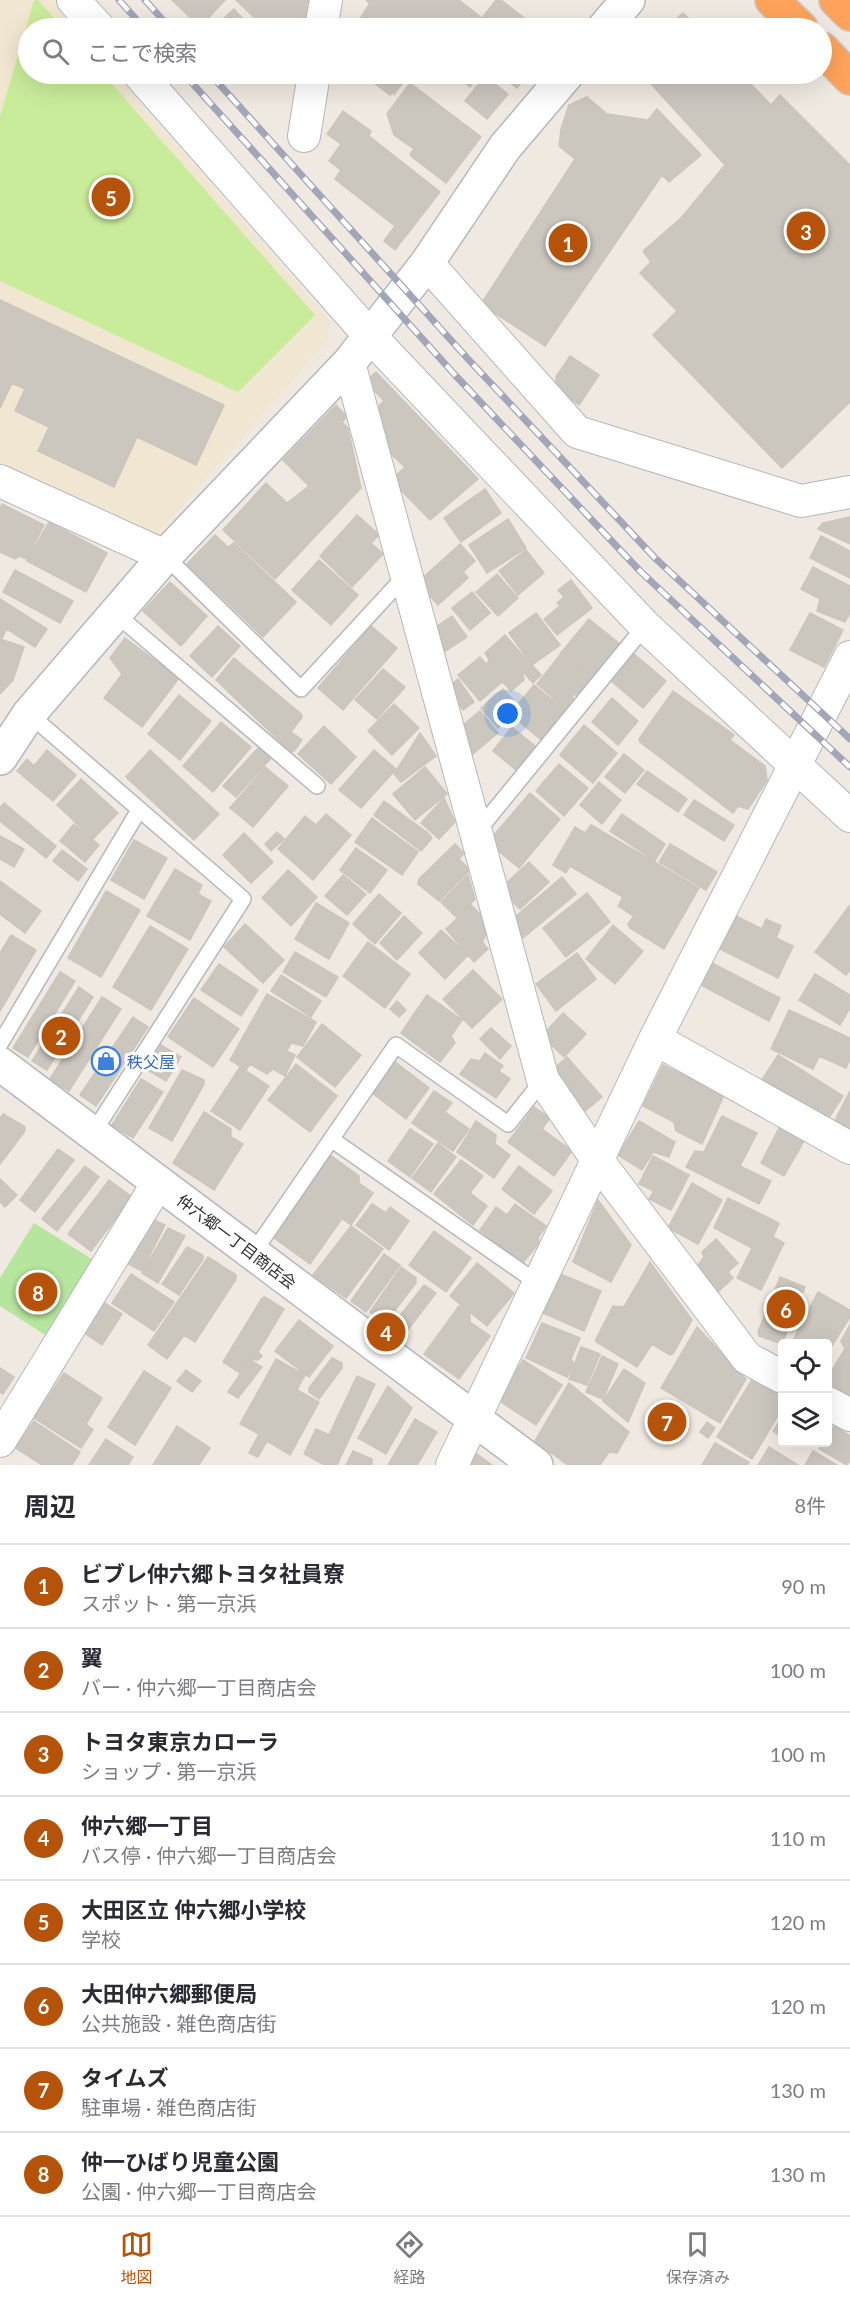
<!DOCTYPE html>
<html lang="ja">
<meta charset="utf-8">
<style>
body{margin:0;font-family:Lato,"Noto Sans JP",sans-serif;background:#f7f7f7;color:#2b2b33}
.controls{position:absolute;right:18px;bottom:18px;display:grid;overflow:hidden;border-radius:6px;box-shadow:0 6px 24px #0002}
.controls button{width:54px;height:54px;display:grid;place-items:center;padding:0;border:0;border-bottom:2px solid #e1e1e2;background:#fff;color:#2b2b33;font:30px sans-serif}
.you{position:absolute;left:508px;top:714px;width:21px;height:21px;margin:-15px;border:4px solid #fff;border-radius:50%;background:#1a73e8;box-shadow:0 0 0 9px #1a73e833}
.badge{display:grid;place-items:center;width:39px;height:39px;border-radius:50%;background:#b45309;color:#fff;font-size:20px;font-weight:700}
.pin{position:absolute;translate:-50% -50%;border:3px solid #fff;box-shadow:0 2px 6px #0006}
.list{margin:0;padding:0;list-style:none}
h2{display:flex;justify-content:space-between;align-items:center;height:78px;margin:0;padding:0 24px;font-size:26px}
h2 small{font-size:20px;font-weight:400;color:#7c7c81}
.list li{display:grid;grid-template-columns:39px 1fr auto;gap:18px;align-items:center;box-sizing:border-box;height:84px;padding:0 24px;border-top:2px solid #e1e1e2}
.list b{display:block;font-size:22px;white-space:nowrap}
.list p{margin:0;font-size:20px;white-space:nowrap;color:#7c7c81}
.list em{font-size:20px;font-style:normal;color:#7c7c81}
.icon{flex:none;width:33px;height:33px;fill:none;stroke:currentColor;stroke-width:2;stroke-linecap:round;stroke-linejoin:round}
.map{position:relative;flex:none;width:850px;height:1465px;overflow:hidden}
.search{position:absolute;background:#fff;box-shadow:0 6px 24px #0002;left:18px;right:18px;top:18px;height:66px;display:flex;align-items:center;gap:15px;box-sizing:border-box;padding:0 21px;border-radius:33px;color:#7c7c81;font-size:22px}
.sheet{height:750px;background:#fff}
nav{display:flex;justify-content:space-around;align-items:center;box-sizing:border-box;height:84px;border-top:2px solid #e1e1e2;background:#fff;font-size:16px;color:#7c7c81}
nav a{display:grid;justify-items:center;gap:3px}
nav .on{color:#b45309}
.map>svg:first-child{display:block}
.education{fill:#f0e6d1}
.green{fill:#b6e59e}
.pitch{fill:#c9ec9a}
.building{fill:#cbc7bf;stroke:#cbc5ba;stroke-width:1.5}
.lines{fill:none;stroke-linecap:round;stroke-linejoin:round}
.lane-casing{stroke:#b4b7c1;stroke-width:18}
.street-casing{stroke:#b4b7c1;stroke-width:34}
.secondary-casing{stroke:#b4b7c1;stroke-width:36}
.highway-casing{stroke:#c9c9c9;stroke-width:36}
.lane{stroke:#fff;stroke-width:15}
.street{stroke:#fff;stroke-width:32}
.secondary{stroke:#fff;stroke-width:33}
.highway{stroke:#ffa35c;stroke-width:33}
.rail-casing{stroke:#a3a6b8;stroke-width:7}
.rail{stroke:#fff;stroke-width:4.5;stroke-dasharray:14;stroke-linecap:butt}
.labels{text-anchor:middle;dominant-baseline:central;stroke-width:6;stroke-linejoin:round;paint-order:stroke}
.shop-label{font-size:16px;fill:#366cbe;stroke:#fff;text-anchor:start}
.street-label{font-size:16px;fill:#2e2e2e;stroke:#fff}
</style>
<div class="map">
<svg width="850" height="1465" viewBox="0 0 850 1465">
<rect width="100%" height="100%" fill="#efe9e1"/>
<path class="education" d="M0,0H52L76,28H28V74H115L330,321L327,341L155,537L0,466Z"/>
<path class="green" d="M34,1223L95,1261L47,1336L0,1306V1278Z"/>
<path class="pitch" d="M34,0H38L63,28H28V74H103L315,315L238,392L0,281V116Z"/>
<path class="building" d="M172,0H225L200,27Z
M236,0H311L306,5L310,12L308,28H265Z
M366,0H459L482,18L496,0H501L537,28H357L355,27L370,3Z
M234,9L251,28H213Z
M683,13L698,28H666Z
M362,74H410L394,94L393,92L390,95Z
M453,74H474L478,77L470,87Z
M497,74H528L517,88Z
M642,74H741L771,105L780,95L850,165V402L782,468L653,335L677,311L640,273L651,262L643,251L681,218L725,165Z
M485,76L508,94L487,119L465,101Z
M410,83L481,137L446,183L412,157L410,154L414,149L394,135L387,114Z
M587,97L607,114L648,120L657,109L701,155L669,182L662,175L545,346L481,304L575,159L559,146L561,129L569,105Z
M343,111L371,131L369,136L440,192L395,250L384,241L395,226L335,179L341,170L329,161L341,144L327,134Z
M0,300L224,405L196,465L137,437L114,487L38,451L49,427L15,411L25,389L12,383L0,408Z
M570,356L599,375L579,405L556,389V377Z
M376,372L478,479L430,520L391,480L405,467L390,453L379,406L384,401L366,381Z
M336,405L347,417L342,422L348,428L361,488L275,579L223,530L266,483L287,503L309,486L283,460Z
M485,489L501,513L461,542L444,518Z
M2,504L44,525L27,559L19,556L15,559L0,552V509Z
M357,515L377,533L378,536L371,543L383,554L352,587L320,556Z
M850,517V544L818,529L823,523Z
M508,519L526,548L487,573L469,545Z
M49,522L107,553L86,592L27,561Z
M215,535L228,547L234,543L296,602L263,637L187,564Z
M821,536L850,551V578L810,558Z
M460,544L475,561L463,572L468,578L438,605L418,582Z
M526,550L544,573L518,595L499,571Z
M319,560L358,595L331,625L292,590Z
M813,567L850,586V613L845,622L817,611L820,599L801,589Z
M15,570L73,601L60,623L3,592Z
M497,574L518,598L498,616L476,592Z
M571,580L592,608L557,635L544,619L560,606L557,603L564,597L558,590Z
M170,582L207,616L181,646L143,611Z
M472,592L490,613L470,630L452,608Z
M0,599L47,629L35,647L7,629L2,638L0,637Z
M536,613L560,645L532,665L509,633Z
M810,613L843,630L824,667L790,650Z
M452,616L467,637L444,652L433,637L439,632L436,627Z
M589,619L621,645L605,669L599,668L594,675L583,666L578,669L560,654Z
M218,626L240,646L212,677L190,656Z
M371,626L397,648L343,710L318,688Z
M505,635L532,666L523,674L524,680L511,691L487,665L489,659L485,653Z
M125,638L179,678L142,727L104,698L122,674L110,658Z
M0,639L24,647L13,680L0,694Z
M633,653L666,681L643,708L610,680Z
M560,655L578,670L583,667L595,675H599L580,698L575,694L572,697L578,702L569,712L537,684Z
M480,657L502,682L480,701L458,675Z
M234,658L301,714L302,717L291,732L302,740L294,751L291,752L216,680Z
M533,666L541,675L533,683L525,674Z
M383,669L405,687L377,719L355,700Z
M458,679L474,702L463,710L447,688Z
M534,685L570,714L545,743L510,714Z
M503,689L515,702L505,711L510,717L498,728L481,708Z
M673,691L734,735L730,740L765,766L767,780L748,809L738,806L733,813L640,742L639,739Z
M179,695L211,721L180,760L148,734Z
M612,698L638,721L618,745L592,722Z
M394,704L419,728L392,755L368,731Z
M480,711L498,733L467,759L459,728Z
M221,722L251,747L213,792L183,766Z
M584,725L617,753L593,783L560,755Z
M324,726L356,757L331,784L298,754Z
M512,727L535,746L516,770L493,751Z
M420,733L436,756L401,782L394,774Z
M260,746L272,757L236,797L223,786Z
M47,750L76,775L53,801L17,771L27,759L34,766Z
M150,750L219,814L194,840L126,777Z
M374,750L396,769L361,808L339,790Z
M624,754L644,770L625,793L605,777Z
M559,764L588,788L564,816L536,791Z
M265,767L288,786L253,827L230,808Z
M425,767L447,794L415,820L393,794Z
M647,771L687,799L678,812L637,784Z
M81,779L118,813L93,839L57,805Z
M599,782L621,800L602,824L580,805Z
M530,793L560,819L519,868L488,842Z
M444,798L455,822L439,839L421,823Z
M694,800L734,825L724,841L684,815Z
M384,801L428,833L432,838L421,851L374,815Z
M4,803L56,846L46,858L0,821V808Z
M326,814L351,835L313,880L278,849L305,816L316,825Z
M622,814L665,844L655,861L610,831Z
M372,818L418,852L402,875L355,842Z
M74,824L99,845L85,862L60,841Z
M591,825L699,888L664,949L630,928L628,924L634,916L618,906L623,897L570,866L566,873L553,865L575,827L585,833Z
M277,832L284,839L271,851L265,844Z
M244,833L273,862L251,883L223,855Z
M0,836L24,849L14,867L0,859Z
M134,840L167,858L144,899L111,880Z
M455,844L464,853L459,859L470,870L439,901L418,884L419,879Z
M670,844L717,872L706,890L659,862Z
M356,848L387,870L370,893L340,870Z
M62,850L87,869L78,881L53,861Z
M529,862L549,882L520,909L500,889Z
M175,869L202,885L198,894L211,901L190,940L147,916Z
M288,870L317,897L291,926L262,898Z
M343,875L366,894L347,915L325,896Z
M468,875L475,899L457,918L441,902Z
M562,877L576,894L523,938L510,921Z
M0,881L41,911L25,933L0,914Z
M106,891L140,910L101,977L68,958Z
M587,893L610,922L566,957L543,928Z
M379,894L401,913L375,944L353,924Z
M316,903L349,923L329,959L295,939Z
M471,905L481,915L486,935L482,942L488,949L474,962L446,929Z
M850,905V970L846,975L815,952Z
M404,916L422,933L397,960L380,943Z
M736,916L762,929L766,919L781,926L776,938L793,946L778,978L720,949Z
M245,924L284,960L263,983L224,947Z
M613,925L643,951L615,984L586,959Z
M150,926L188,949L151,1010L113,987Z
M441,930L468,955L445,979L419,953Z
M11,935L36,950L0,1011V953Z
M368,942L410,974L385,1008L343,976Z
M295,952L338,977L326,997L283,972Z
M577,953L596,979L556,1011L536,984Z
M710,962L780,998L769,1021L699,984Z
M219,964L258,990L241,1016L201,990Z
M473,970L502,999L472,1028L443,999Z
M60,972L75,981L28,1057L13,1048Z
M815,974L850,995V1008L840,1025L799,1000Z
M281,975L321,1001L311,1017L271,991Z
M79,987L93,997L47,1070L32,1061Z
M267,994L316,1022L303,1046L291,1043L287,1051L295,1055L285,1076L273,1069L267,1074L250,1064L246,1070L230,1060Z
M427,995L462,1020L451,1036L455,1043L440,1062L401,1033Z
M102,997L121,1009L69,1091L50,1079Z
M194,998L239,1029L213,1067L168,1037Z
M397,1001L406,1010L399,1017L390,1009Z
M789,1010L850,1038V1059L846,1068L819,1056L813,1069L771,1049Z
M563,1013L586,1034L564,1057L542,1036Z
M133,1017L148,1027L96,1106L80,1095Z
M322,1024L361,1055L335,1087L297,1057Z
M491,1028L511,1046L500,1059L480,1039Z
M161,1045L181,1057L166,1081L146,1069Z
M485,1053L503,1066L499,1071L510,1079L496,1098L460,1074L471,1059L480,1061Z
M778,1055L843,1096L823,1127L758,1086Z
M567,1057L602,1097L584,1112L550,1072Z
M394,1061L429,1088L406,1119L371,1092Z
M296,1064L337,1096L310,1132L268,1100Z
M663,1065L724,1095L702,1144L676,1131L674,1122L643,1106Z
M240,1067L269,1086L240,1130L211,1111Z
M182,1070L204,1080V1084L172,1141L149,1128Z
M141,1079L163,1092L133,1138L112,1125Z
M434,1091L452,1103L445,1112L469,1129L453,1151L412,1123Z
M850,1091V1138L831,1128Z
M534,1107L550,1118L542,1129L572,1151L554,1176L508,1142Z
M204,1112L231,1129V1137L243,1144L214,1190L173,1163Z
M3,1114L25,1127V1131L0,1164V1118Z
M722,1116L757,1133L740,1166L771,1181L759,1204L686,1167L695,1151L704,1152Z
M476,1121L496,1135L495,1144L510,1155L494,1178L457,1152Z
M639,1121L675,1142L669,1157L653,1152L642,1170L618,1155Z
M779,1128L804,1141L784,1176L761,1163Z
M410,1129L433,1144L410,1177L388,1161Z
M438,1143L456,1157L431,1192L412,1178Z
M58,1149L74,1160L35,1212L20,1200Z
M330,1155L359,1176V1183L373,1193L351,1225L305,1192Z
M653,1156L689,1175L671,1210L649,1199L654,1191L639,1184Z
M461,1160L483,1176L470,1193L487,1206L473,1225L434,1194Z
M85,1166L99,1177L57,1231L42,1219Z
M519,1166L552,1191L534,1214L502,1189Z
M0,1179L17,1195L5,1207L0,1202Z
M109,1180L132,1197L91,1251L68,1234Z
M692,1183L722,1200L698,1244L668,1228Z
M305,1193L341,1220L310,1264L273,1237Z
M728,1198L779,1223L773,1237L784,1243L761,1290L737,1278L752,1248L714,1228Z
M598,1200L631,1245L611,1282L573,1262Z
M372,1204L386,1213L390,1207L409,1221L389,1250L356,1225Z
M515,1204L546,1226L538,1238L539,1243L522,1264L480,1230L496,1207L507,1215Z
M150,1218L165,1225L142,1271L126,1263Z
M351,1226L383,1249L346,1298L313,1275Z
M168,1228L185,1236L158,1283L142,1273Z
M434,1231L471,1258L446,1292L409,1265Z
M716,1239L738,1263L728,1272L733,1278L718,1292L696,1268L704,1257L702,1252Z
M187,1247L203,1255V1259L179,1295L162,1284Z
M384,1254L400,1265L366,1312L351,1301Z
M208,1257L236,1275V1279L195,1342L184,1335L167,1359L148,1345Z
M650,1262L692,1320L673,1354L670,1355L652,1344L637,1367L595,1341L613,1306L624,1307Z
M477,1263L514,1293L487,1326L450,1296Z
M401,1267L416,1278V1283L386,1322L370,1312Z
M558,1273L601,1291L584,1331L541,1312Z
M131,1274L174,1302L154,1331L112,1303Z
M780,1277L805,1287L782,1344L759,1336L758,1332Z
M424,1285L436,1293L400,1340L388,1331Z
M818,1292L850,1310V1317L828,1352V1344H791Z
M265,1297L284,1309L258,1352L262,1356L258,1360L249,1359L240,1373L223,1362L262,1298Z
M100,1300L122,1314L102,1345L80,1330Z
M459,1306L470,1313V1322L490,1336L459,1379L424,1354Z
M299,1320L333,1346L309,1377L275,1351Z
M542,1323L580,1338L571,1359L574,1364L567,1377L526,1358Z
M850,1325V1401L828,1388V1377L845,1349L841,1341Z
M697,1327L746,1379L720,1423L661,1388Z
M581,1347L600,1354L587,1385L569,1379Z
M602,1356L618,1364L603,1399L586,1392Z
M332,1358L342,1363V1368L319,1399L309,1392V1388Z
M276,1359L305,1375L297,1390L319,1402L290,1455L267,1441L258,1457L249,1453L259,1434L240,1424Z
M250,1360L262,1367L238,1398L228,1392Z
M523,1360L562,1385L536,1425L498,1400Z
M0,1368L14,1377L3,1394L0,1392Z
M624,1369L645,1383L628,1422L603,1401Z
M186,1370L201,1381L192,1392L177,1381Z
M144,1371L171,1388L135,1445L108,1427Z
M64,1373L102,1398L86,1424L93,1430L81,1448L34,1418Z
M357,1376L375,1384L337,1465H325L304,1454L316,1429L329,1435Z
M753,1378L782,1396V1409L752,1459L717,1437Z
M569,1383L629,1432L617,1453L609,1452L600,1465H568L535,1441Z
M388,1386L412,1408L386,1454L358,1438Z
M782,1417V1437L773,1431Z
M415,1419L437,1432L417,1465H388Z
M34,1421L80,1452L72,1465H42L16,1448Z
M707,1422L715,1428L708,1438L700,1432Z
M177,1426L210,1448L199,1465H153Z
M834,1426L850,1436V1460L847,1465L819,1449L823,1442H828V1436Z
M106,1439L133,1457L128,1465H89Z
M715,1443L749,1462L748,1465H702Z
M769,1447L798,1465H758Z
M353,1451L372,1459V1465H346Z
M813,1451L837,1465H805Z
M477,1454L492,1465H468Z"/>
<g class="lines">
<g class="lane-casing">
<path id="lane" d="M165,556L301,689L406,575
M116,614L317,786
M29,714L243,899L93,1133
M476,833L645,626
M0,1044L139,810
M331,1139L539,1284
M253,1253L396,1045L508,1124L543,1080"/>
</g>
<g class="street-casing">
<path id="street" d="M73,0L99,28
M321,28L326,0
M139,74L370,336L645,626L850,816
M304,136L314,74
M427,263L577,432L801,501L850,492
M349,363L543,1080L598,1161L747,1358L782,1377
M0,481L165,556
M655,1039L850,1148
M828,1403L850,1415
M0,1441L158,1183
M452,1465L655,1039L850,657"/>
</g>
<g class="secondary-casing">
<path id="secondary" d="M604,28L628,0
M0,758L29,714L165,556L349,363L427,263L505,147L567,74
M0,1064L536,1465"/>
</g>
<g class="highway-casing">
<path id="highway" d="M772,0L801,28
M836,0L850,14
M822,49L850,78"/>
</g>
<use href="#lane" class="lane"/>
<use href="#street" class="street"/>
<use href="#secondary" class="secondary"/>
<use href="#highway" class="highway"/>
<g class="rail-casing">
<path id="rail" d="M119,0L144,28
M145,0L170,28
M184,74L455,375L640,571L850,767
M210,74L468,359L655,558L850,739"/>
</g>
<use href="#rail" class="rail"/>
</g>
<defs>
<g id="shop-ring" transform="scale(1.5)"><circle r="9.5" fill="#fff" stroke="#3f7fe0" stroke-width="1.5"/><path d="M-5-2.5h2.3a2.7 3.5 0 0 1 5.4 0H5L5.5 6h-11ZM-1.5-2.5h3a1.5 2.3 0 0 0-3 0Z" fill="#3f7fe0"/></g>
</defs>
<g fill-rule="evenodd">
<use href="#shop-ring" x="106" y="1061"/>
</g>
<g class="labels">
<g class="shop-label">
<text x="127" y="1061">秩父屋</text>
</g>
<g class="street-label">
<text transform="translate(237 1241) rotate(37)">仲六郷一丁目商店会</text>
</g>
</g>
</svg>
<div class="controls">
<button><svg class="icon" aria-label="locate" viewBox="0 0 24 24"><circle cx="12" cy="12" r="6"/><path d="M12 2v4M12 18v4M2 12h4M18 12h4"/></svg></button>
<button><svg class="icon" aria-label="layers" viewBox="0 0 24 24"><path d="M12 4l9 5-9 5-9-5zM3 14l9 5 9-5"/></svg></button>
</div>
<div class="you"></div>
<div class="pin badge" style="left:568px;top:243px">1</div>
<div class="pin badge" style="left:61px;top:1036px">2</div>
<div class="pin badge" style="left:806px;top:231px">3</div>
<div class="pin badge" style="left:386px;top:1332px">4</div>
<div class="pin badge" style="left:111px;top:197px">5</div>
<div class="pin badge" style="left:786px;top:1309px">6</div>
<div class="pin badge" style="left:667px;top:1422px">7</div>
<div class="pin badge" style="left:38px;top:1292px">8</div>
<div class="search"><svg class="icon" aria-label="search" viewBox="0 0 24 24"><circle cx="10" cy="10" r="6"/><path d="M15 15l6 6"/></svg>ここで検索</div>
</div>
<section class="sheet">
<h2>周辺<small>8件</small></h2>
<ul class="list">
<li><span class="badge">1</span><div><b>ビブレ仲六郷トヨタ社員寮</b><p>スポット · 第一京浜</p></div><em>90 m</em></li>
<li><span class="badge">2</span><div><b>翼</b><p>バー · 仲六郷一丁目商店会</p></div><em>100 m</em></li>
<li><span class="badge">3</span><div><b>トヨタ東京カローラ</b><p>ショップ · 第一京浜</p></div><em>100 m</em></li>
<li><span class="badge">4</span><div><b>仲六郷一丁目</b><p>バス停 · 仲六郷一丁目商店会</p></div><em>110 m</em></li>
<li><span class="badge">5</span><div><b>大田区立 仲六郷小学校</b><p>学校</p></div><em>120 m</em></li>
<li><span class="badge">6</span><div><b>大田仲六郷郵便局</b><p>公共施設 · 雑色商店街</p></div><em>120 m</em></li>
<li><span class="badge">7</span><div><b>タイムズ</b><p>駐車場 · 雑色商店街</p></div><em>130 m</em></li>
<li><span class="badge">8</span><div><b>仲一ひばり児童公園</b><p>公園 · 仲六郷一丁目商店会</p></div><em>130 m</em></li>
</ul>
</section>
<nav>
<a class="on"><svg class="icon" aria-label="map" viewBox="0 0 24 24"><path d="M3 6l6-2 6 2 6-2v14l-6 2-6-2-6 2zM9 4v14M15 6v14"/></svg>地図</a>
<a><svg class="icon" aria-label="directions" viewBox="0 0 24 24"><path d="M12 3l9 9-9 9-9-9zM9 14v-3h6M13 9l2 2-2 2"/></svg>経路</a>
<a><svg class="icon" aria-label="saved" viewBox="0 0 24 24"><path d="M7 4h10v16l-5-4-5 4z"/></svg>保存済み</a>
</nav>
